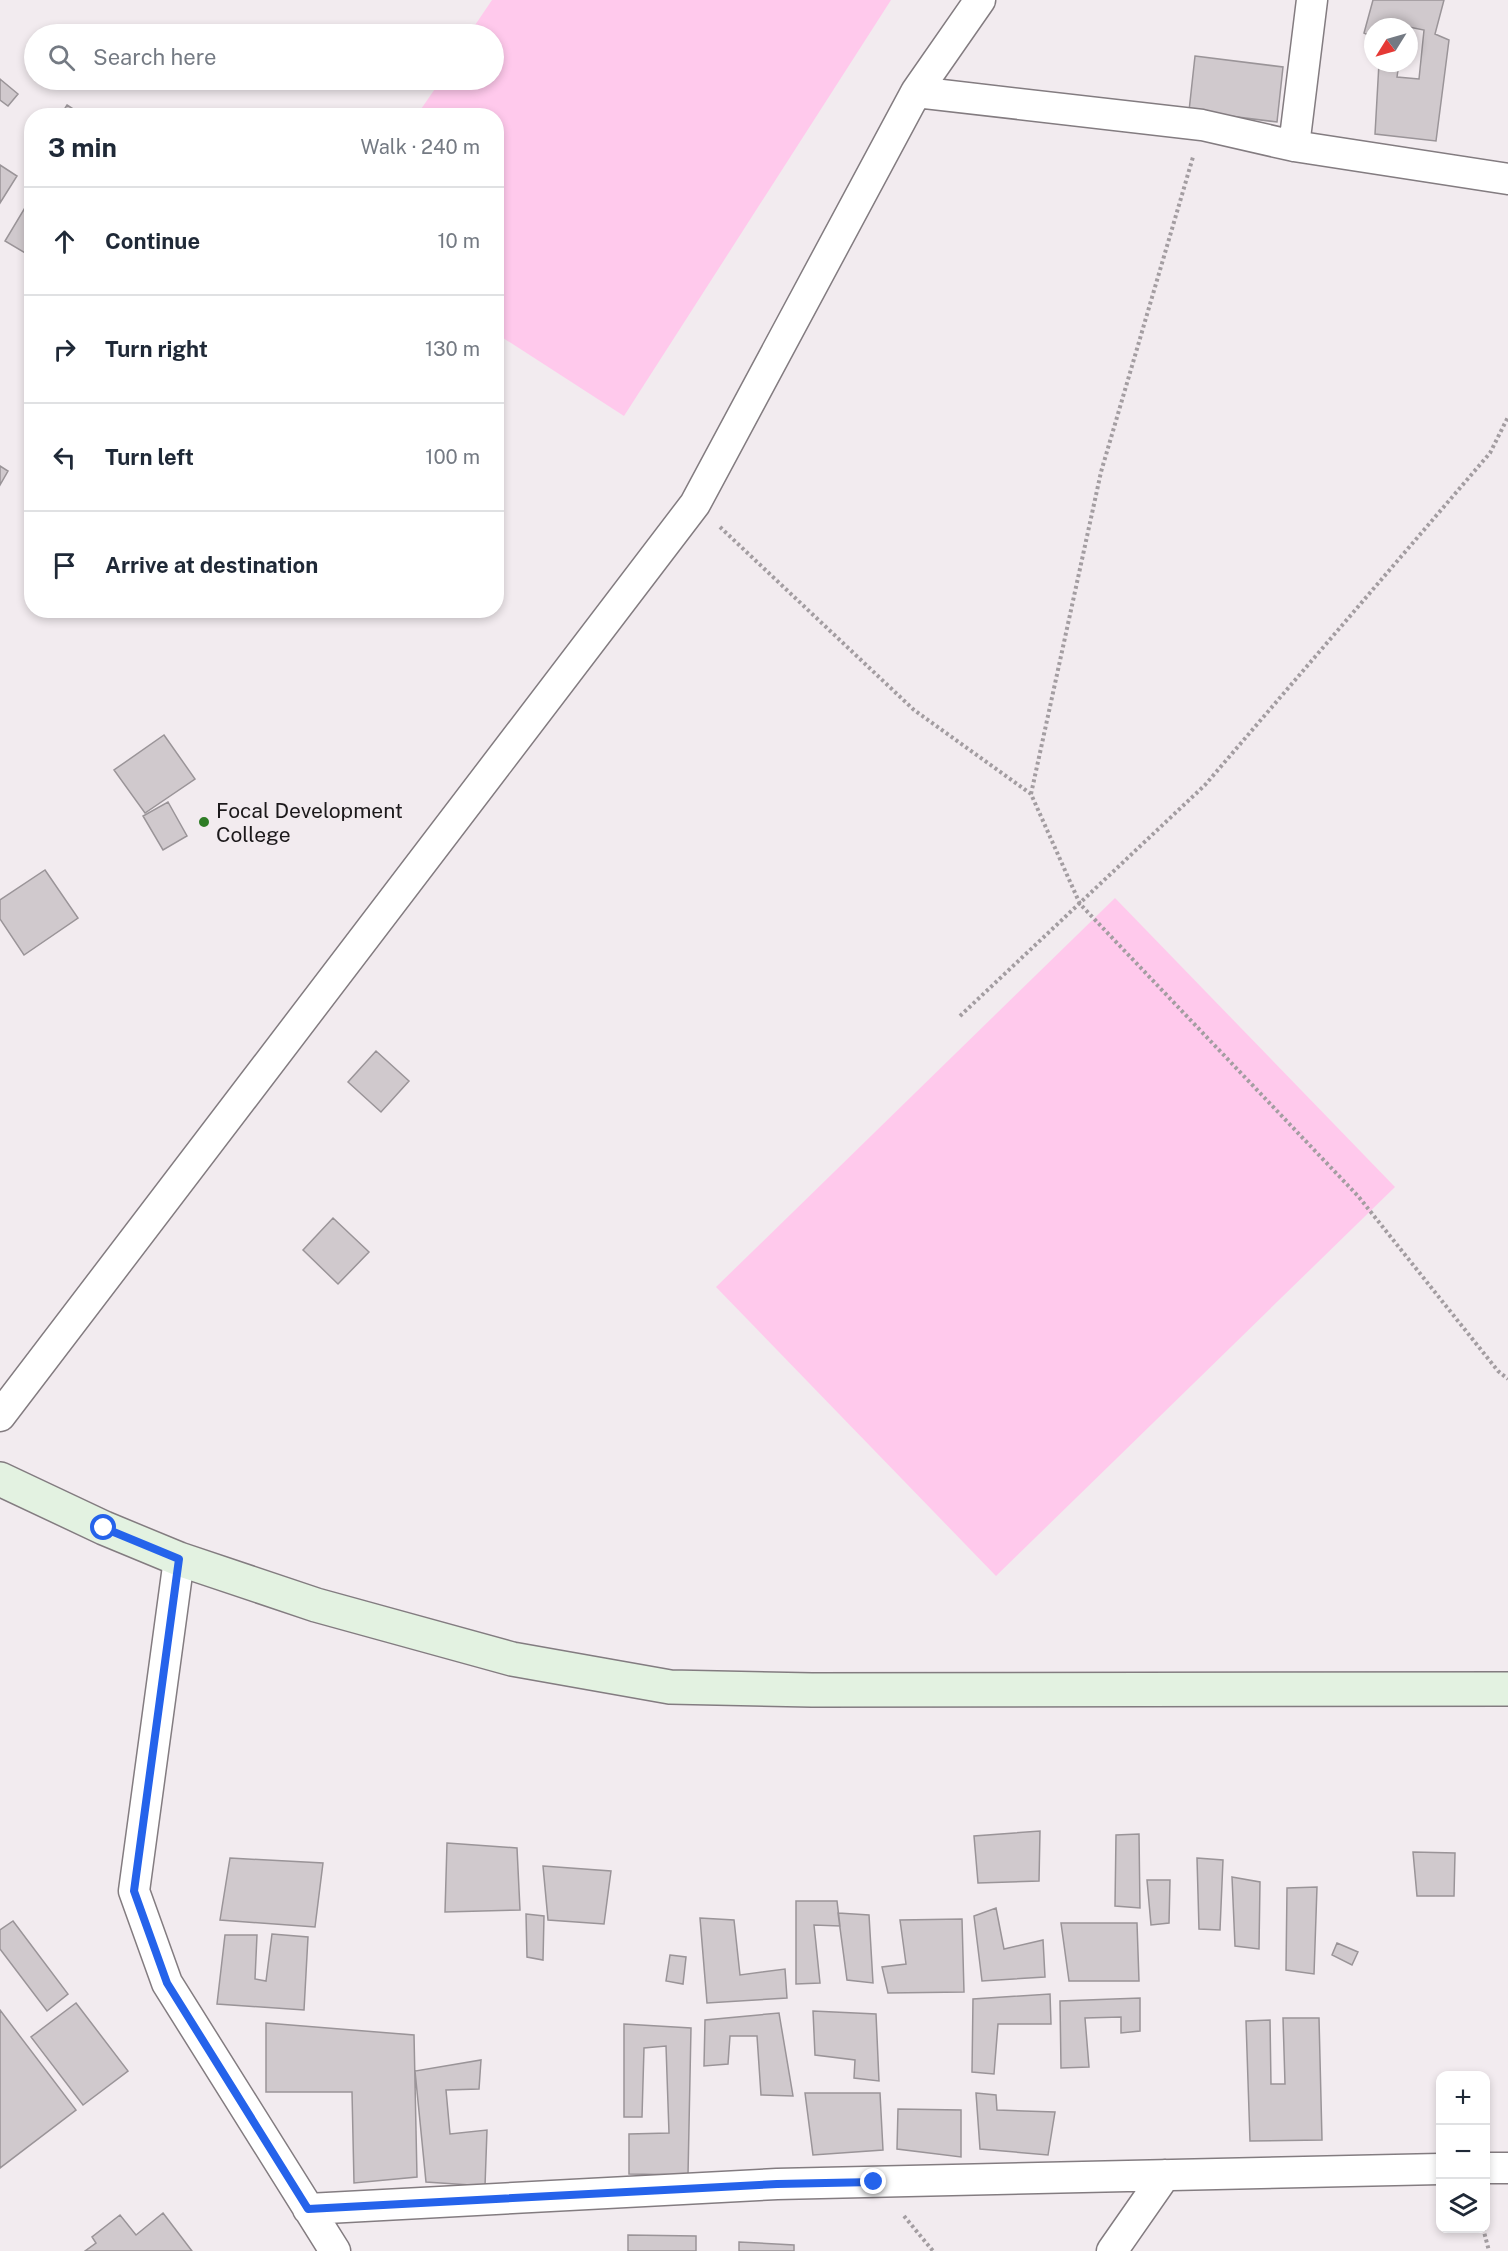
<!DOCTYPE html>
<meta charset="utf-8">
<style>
body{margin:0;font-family:"Public Sans",sans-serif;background:#f6f6f7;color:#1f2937}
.controls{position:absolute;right:18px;bottom:18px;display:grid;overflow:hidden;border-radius:12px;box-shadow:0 3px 9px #0003}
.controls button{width:54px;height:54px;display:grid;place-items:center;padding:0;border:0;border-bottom:2px solid #e0e1e3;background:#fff;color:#1f2937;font:30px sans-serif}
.compass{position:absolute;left:1364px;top:18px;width:54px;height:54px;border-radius:50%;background:#fff;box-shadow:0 3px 9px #0003;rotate:233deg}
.stop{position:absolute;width:18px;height:18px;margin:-14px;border:4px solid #2563eb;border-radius:50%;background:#fff}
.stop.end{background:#2563eb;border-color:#fff;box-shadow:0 2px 6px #0008}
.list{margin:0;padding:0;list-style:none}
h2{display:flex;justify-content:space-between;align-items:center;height:78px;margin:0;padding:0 24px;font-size:26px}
h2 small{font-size:20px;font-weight:400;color:#747a83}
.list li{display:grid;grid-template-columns:39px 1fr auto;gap:18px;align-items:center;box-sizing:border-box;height:108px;padding:0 24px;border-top:2px solid #e0e1e3}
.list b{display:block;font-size:22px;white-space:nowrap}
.list em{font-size:20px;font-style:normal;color:#747a83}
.icon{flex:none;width:33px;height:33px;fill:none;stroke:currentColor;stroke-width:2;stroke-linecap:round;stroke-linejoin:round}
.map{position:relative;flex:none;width:1508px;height:2251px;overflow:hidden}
.search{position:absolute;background:#fff;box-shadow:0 3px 9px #0003;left:24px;top:24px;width:480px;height:66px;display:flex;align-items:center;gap:15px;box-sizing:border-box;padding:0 21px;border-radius:33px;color:#747a83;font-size:22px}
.panel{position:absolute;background:#fff;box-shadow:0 3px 9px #0003;left:24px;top:108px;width:480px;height:510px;border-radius:24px}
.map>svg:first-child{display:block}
.green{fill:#ffc9ec}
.building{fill:#d0c9cd;stroke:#9a9498;stroke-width:1.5}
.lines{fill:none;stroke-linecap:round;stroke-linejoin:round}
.minor-casing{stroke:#837c80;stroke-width:33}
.secondary-casing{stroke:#837c80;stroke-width:36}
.path{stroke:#a39da1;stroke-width:4;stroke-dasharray:3 3;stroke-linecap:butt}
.minor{stroke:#fff;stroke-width:30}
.secondary{stroke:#e3f2e1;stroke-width:33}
.route{stroke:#2563eb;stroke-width:8}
.poi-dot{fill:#2e7c25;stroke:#f2ebef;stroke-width:2}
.labels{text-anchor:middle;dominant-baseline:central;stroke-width:4.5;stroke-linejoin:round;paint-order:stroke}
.poi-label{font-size:21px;fill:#1c191b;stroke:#f2ebef;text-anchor:start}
</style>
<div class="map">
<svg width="1508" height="2251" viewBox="0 0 1508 2251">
<rect width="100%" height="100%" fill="#f2ebef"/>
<path class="green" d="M492,0H891L624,416L497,334L496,116L417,115L441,80H494V34H469Z
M1115,898L1395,1187L996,1576L716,1287Z"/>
<path class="building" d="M1373,0H1444L1435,34L1449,40L1436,141L1375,134L1379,63H1399L1397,77L1419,79L1424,30L1409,27H1373V37L1364,33Z
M1195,56L1283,67L1277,122L1189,111Z
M0,79L18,94L8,106L0,100Z
M67,105L84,116H60Z
M0,165L17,176L0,203Z
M32,196V257L5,241Z
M0,466L8,471L0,485Z
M164,735L195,779L145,813L114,770Z
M168,802L187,836L163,850L143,816Z
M45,870L78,918L24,955L0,919V900Z
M376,1051L409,1081L381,1112L348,1082Z
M333,1218L369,1252L338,1284L303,1250Z
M1040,1831L1039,1881L978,1883L974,1836Z
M1139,1834L1140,1908L1115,1906L1116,1835Z
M447,1843L517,1848L520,1910L445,1912Z
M1413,1852L1455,1853L1454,1896H1417Z
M230,1858L323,1863L315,1927L220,1920Z
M1197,1858L1223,1860L1220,1930L1199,1929Z
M543,1866L611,1871L604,1924L548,1920Z
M1232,1877L1260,1882L1259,1949L1235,1946Z
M1147,1880H1170L1169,1923L1151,1925Z
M1317,1887L1314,1974L1286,1970L1287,1888Z
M796,1901H837L840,1926L814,1925L820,1983L796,1984Z
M996,1908L1004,1949L1043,1940L1045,1977L982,1981L974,1916Z
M838,1913L869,1915L873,1983L847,1980Z
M526,1914L544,1916L543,1960L527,1957Z
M700,1918L734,1920L740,1975L785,1969L787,1998L707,2003Z
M962,1919L964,1992L888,1993L882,1967L906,1964L900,1920Z
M13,1921L68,1994L47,2011L0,1949V1930Z
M1061,1923H1137L1139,1981H1069Z
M272,1934L308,1937L304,2010L217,2004L225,1935H257L255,1979L266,1981Z
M1337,1943L1358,1952L1352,1965L1332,1955Z
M670,1955L686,1957L683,1984L666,1981Z
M1050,1994L1051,2024H998L994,2074L972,2072L973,1999Z
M1140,1998V2031L1121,2033V2017L1085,2018L1089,2067L1061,2068L1060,2001Z
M76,2003L128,2071L83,2105L31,2037Z
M0,2010L76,2110L0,2168Z
M813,2011L876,2014L879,2081L854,2078L855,2060L815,2055Z
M779,2013L793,2096L761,2095L757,2036H730L728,2064L704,2066L705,2020Z
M1283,2018H1319L1322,2140L1250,2141L1246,2021L1270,2020L1271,2084H1285Z
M266,2023L414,2035L417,2177L354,2183L352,2092H266Z
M624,2024L691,2028L688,2175L629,2174V2134L669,2133L666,2046L644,2048L642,2117H624Z
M481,2060L479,2089L446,2090L450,2134L487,2130L485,2186L426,2182L415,2071Z
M805,2093H880L883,2150L813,2155Z
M976,2093L996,2095L997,2110L1055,2112L1048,2155L980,2149Z
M898,2109L961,2110V2157L897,2149Z
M163,2213L192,2251H85L96,2243L92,2237L120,2215L136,2235Z
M628,2235L696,2236V2251H628Z
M739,2242L794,2245V2251H739Z"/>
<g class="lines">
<g class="minor-casing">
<path id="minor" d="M916,92L980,0
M1294,146L1312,0
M0,1416L695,504L916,92L1202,125L1294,146L1508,179
M179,1559L134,1891L167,1983L335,2251
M1486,2168H1508
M308,2209L777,2184L1440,2169
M1112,2251L1165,2175"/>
</g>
<g class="secondary-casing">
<path id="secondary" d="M0,1479L104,1528L179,1559L316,1605L512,1659L670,1687L812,1690L1508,1689"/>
</g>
<path class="path" d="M720,527L914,710L1031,794L1080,904L1358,1196L1498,1371L1508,1379
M1031,794L1101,472L1193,157
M960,1016L1205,785L1490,453L1508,417
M904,2216L933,2251
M1483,2228L1489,2251"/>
<use href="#minor" class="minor"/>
<use href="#secondary" class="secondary"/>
</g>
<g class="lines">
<path class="route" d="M104,1528L179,1559L134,1891L167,1983L308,2209L777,2184L874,2182"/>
</g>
<circle class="poi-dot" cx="204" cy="822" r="6"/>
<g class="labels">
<g class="poi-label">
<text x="216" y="810">Focal Development<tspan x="216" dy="24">College</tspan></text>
</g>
</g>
</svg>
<div class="controls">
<button>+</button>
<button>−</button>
<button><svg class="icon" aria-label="layers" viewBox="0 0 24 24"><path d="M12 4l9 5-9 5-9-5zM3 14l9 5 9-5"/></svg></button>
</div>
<svg class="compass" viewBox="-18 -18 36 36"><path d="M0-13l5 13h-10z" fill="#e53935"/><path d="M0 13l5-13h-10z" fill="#747a83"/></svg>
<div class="stop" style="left:104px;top:1528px"></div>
<div class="stop end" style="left:874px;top:2182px"></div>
<div class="search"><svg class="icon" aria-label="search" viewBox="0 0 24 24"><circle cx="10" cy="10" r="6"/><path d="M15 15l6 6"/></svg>Search here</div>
<section class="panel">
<h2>3 min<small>Walk · 240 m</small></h2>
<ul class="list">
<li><svg class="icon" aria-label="ahead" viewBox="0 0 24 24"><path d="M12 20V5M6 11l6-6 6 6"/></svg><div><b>Continue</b></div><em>10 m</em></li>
<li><svg class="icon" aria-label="right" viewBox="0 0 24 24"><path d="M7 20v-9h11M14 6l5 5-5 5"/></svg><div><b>Turn right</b></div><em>130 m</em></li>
<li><svg class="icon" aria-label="left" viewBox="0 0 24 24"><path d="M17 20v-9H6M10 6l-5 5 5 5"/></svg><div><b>Turn left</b></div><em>100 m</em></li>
<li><svg class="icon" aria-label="arrive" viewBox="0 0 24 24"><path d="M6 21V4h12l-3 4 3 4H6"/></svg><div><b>Arrive at destination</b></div></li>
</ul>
</section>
</div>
